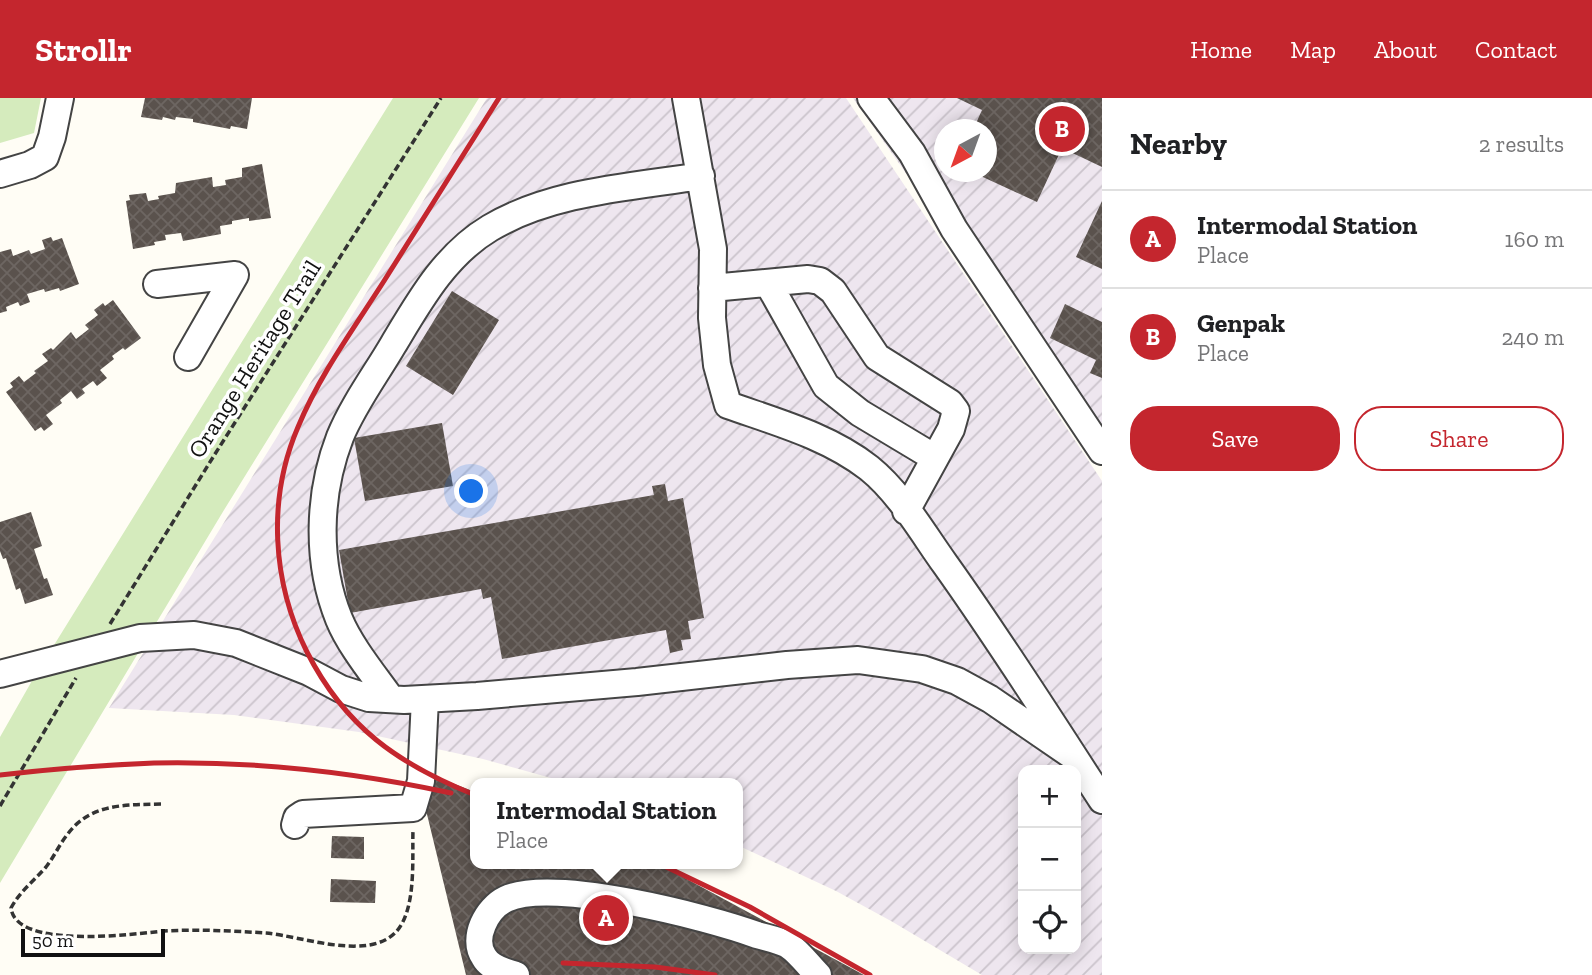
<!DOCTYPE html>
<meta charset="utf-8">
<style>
body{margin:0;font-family:"Zilla Slab",serif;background:#f6f6f6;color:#202124}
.controls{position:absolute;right:21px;bottom:21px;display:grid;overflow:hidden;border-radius:14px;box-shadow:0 4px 18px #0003}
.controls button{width:63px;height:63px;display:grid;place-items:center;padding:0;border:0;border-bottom:2px solid #e0e0e0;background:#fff;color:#202124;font:35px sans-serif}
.compass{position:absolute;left:934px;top:21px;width:63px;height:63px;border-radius:50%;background:#fff;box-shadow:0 4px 18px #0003;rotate:221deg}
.scale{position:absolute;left:21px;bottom:18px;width:144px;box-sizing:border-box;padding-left:7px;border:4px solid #111;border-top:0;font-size:19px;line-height:24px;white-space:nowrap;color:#111;-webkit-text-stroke:5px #fff;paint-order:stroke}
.you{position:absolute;left:472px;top:394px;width:24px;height:24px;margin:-18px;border:5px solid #fff;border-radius:50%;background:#1a73e8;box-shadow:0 0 0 10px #1a73e833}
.badge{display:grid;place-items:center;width:46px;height:46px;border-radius:50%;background:#c4262e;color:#fff;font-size:23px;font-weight:700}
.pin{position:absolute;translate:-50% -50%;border:4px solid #fff;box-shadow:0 2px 7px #0006}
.popup{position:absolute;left:470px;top:680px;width:273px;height:91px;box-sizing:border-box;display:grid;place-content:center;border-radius:14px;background:#fff;filter:drop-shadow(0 2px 5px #0005);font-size:23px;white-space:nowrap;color:#757577}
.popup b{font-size:26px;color:#202124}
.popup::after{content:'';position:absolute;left:50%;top:100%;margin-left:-14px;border:14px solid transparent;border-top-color:#fff}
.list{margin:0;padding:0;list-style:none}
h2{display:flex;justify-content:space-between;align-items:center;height:91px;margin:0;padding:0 28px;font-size:30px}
h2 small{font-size:23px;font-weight:400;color:#757577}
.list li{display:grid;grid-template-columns:46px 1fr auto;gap:21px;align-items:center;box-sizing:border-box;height:98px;padding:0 28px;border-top:2px solid #e0e0e0}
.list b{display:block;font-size:26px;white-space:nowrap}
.list p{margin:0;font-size:23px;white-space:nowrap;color:#757577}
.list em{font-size:23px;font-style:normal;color:#757577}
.actions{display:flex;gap:14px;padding:21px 28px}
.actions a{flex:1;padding:16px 0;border:2px solid #c4262e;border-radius:28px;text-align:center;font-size:24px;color:#c4262e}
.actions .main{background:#c4262e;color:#fff}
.icon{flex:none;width:38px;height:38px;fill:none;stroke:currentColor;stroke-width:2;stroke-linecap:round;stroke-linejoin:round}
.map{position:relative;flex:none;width:1102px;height:877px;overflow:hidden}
header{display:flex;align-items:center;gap:42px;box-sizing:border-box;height:98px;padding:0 35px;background:#c4262e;color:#fff}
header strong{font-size:33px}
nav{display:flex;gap:38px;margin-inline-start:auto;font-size:24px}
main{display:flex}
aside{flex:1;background:#fff}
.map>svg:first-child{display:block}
.industrial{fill:url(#industrial-furrows);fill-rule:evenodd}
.green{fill:#d5ebbd}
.building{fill:url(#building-cross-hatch)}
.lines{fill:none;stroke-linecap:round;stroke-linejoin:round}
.minor-casing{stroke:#444;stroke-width:30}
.path{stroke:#333;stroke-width:3.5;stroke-dasharray:7 3.5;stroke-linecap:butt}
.minor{stroke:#fff;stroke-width:26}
.rail{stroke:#c4262e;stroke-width:5}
.labels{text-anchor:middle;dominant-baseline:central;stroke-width:7;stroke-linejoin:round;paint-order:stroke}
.street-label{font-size:24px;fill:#111;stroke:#fff}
</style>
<header>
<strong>Strollr</strong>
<nav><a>Home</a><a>Map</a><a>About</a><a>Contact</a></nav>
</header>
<main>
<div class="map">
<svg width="1102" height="877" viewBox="0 0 1102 877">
<defs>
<pattern id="industrial-furrows" width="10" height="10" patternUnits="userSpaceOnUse" patternTransform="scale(1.75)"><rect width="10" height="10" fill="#eee6ef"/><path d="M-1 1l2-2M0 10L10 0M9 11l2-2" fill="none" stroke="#cbc4cc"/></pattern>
<pattern id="building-cross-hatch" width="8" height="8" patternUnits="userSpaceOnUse" patternTransform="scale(1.75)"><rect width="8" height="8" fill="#5a524d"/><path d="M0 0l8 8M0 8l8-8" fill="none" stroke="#6d6662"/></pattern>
</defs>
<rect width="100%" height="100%" fill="#fffdf5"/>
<path class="industrial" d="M487,0H846L1102,383V877H982L891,823L836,793L737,747V685H569L483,661L359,634L234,617L109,610ZM1023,672H1076V851H1023Z
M853,0H1102V354ZM944,32H986V74H944Z"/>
<path class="green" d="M0,0H41L34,35L0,45Z
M393,0H479L224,412L0,785V639L33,581Z"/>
<path class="building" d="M145,0H252L247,31L231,28L230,31L193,24V21L176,19L175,22L163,19L162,22L141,19Z
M957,0H1102V69L1062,50L1037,104L972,74H986V32H973L982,12Z
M262,66L271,120L249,123V120L232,123V126L220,128L221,136L183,143L181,135L165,137L166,142L154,144L155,147L133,151L126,103L130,102L129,97L146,95L148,103L159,101L158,98L175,95L176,85L212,79L213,89L226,87L225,82L242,79V70Z
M1102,103V171L1076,159Z
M51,139L53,143L62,140L79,186L60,193L59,190L45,194L44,191L27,196L30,204L20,208L18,204L6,209L7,213L0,215V154L11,151L13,158L29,152L31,156L45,151L42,142Z
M452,193L499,222L453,297L406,268Z
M113,202L141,240L125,252L123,250L112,258L114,261L100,272L107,280L97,288L93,283L82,291L85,295L77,301L71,293L60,302L62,305L46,317L53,326L44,333L41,329L35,333L6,294L13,289L10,285L19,278L24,284L36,275L34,273L48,263L42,256L51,250L53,252L71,234L76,241L89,231L85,227L98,217L94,212L103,205L105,208Z
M1065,206L1102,224V280L1090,275L1096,262L1050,240Z
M442,325L453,388L365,403L354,340Z
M665,386L668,403L683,400L704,520L688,523L691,541L681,542L683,552L670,555L666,532L502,561L491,499L483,501L481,491L350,515L339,452L654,397L652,388Z
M31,414L42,448L34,451L44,481L47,480L53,497L25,506L20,490L16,492L6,460L3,461L0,453V424Z
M416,671L475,694V766H659L864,877H466Z
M332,738L364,739V761L331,760Z
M331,781L376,783L375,805L330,804Z"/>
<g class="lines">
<g class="minor-casing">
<path id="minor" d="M686,0L713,151L712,220L717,267L728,307C776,324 828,338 869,370C900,395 922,434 945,466C1000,543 1050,622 1102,702
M871,0L912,55L954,131L1102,353
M0,76L30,67L45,59L52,39L60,0
M768,185L826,288L860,315L935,360
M157,186L235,177L188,259
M712,190L808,181L820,183L833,193L877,259L950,305L956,313L951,331L906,413
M0,576L140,540L194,537L236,545L309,574L341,591L369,600L404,602L477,598L637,584L787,567L858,562L922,571L957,583L990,601L1073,658
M391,601C374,577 350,548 339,521C316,464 318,396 340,339C353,307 376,276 393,247C420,202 445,157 490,130C552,93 632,89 701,78
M295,727L297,720L303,716L413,710L421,683L425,601
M516,877C505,874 490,870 484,859C471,840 487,810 506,801C553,779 708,819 757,837C767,840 779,842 788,847C799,854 809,868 818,877"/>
</g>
<path class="path" d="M110,526L215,356L441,0
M161,706C125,707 90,705 67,737C59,747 54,759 46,769C34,783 20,793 11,810C16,852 134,836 164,833C198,831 232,833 266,835C301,838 366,863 395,835C417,813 412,760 413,732
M0,708L76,580"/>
<use href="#minor" class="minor"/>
<path class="rail" d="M0,677C51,671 103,667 154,665C254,663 354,674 451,695
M475,697C398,666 345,629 307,554C272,484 267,401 298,329C319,278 354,230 384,183C422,122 461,61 499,0
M660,766L750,809L870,877
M563,865L655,869L715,877"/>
</g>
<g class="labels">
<g class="street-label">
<text transform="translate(254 261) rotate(-58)">Orange Heritage Trail</text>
</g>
</g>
</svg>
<div class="controls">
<button>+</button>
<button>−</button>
<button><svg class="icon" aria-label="locate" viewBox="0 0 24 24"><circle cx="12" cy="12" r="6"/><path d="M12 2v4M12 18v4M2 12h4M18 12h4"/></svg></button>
</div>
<svg class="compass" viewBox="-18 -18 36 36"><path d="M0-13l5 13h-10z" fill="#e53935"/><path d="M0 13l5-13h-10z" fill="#757577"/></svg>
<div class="scale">50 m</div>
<div class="you"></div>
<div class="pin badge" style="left:606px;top:820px">A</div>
<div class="popup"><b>Intermodal Station</b>Place</div>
<div class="pin badge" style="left:1062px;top:31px">B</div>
</div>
<aside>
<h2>Nearby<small>2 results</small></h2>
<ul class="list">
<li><span class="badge">A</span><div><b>Intermodal Station</b><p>Place</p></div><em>160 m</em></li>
<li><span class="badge">B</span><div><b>Genpak</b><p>Place</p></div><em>240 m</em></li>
</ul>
<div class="actions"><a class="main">Save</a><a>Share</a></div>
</aside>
</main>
